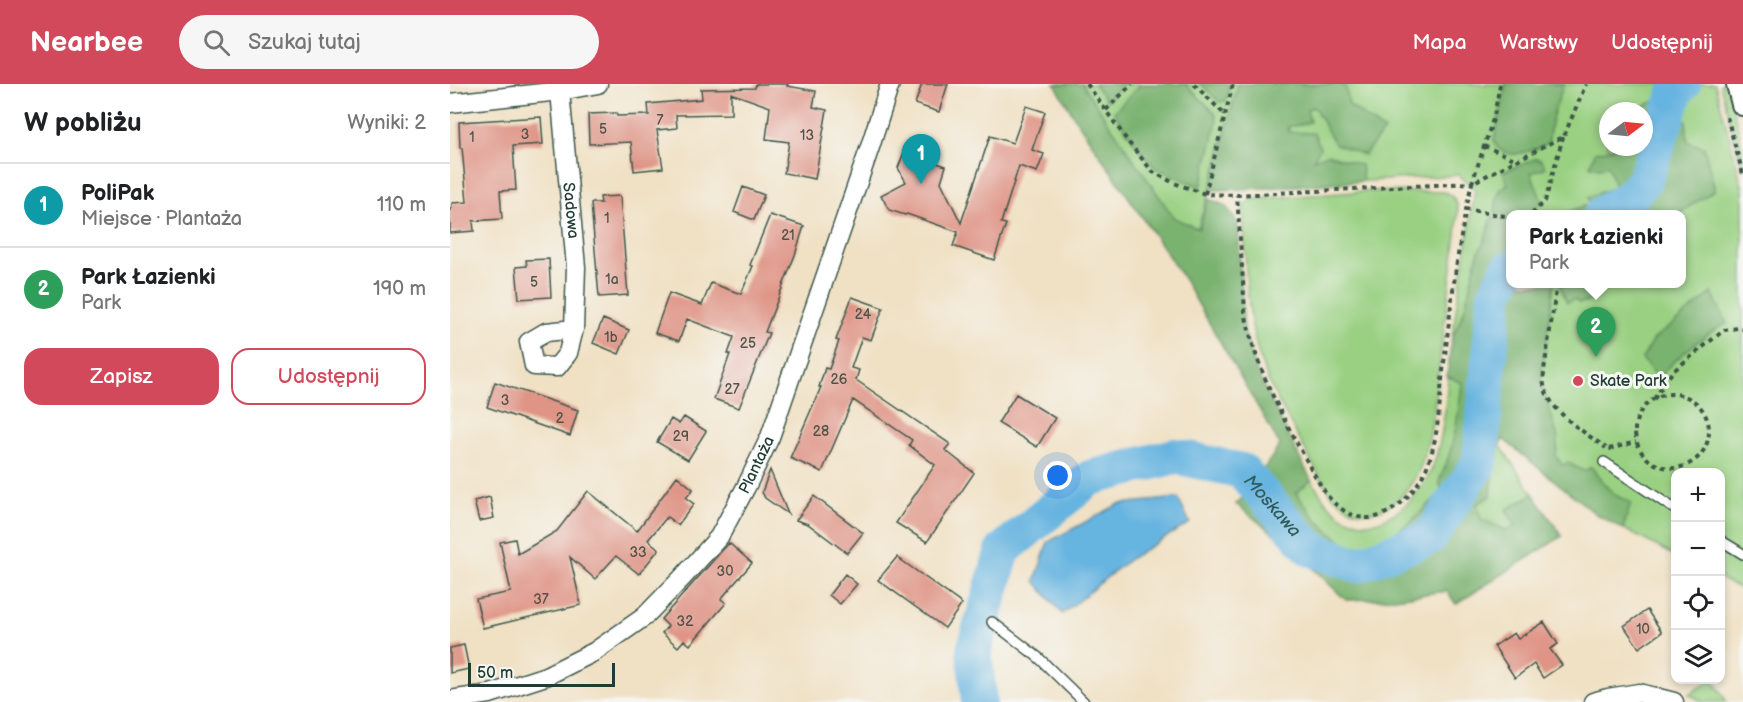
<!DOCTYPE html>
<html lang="pl">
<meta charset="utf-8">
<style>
body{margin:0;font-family:"Balsamiq Sans",sans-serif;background:#f6f6f6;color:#202124}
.controls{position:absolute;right:18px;bottom:18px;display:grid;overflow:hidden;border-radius:12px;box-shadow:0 3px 9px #0003}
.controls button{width:54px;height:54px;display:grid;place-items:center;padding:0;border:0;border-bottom:2px solid #e0e0e0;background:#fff;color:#202124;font:30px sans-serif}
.compass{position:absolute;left:1149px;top:18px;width:54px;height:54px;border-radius:50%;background:#fff;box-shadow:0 3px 9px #0003;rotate:74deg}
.scale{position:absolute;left:18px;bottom:15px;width:147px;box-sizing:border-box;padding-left:6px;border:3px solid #1f3d34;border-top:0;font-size:16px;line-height:21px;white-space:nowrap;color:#1f3d34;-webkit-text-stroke:4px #f6f6f2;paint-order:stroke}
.you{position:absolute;left:608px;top:392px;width:21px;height:21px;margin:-15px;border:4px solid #fff;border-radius:50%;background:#1a73e8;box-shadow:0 0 0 9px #1a73e833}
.badge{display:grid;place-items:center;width:39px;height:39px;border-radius:50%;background:#d1495b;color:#fff;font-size:20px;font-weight:700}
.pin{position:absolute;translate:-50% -50px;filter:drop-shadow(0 2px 3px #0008)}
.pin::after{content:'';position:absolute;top:32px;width:21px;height:18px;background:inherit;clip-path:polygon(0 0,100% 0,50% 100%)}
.popup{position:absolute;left:1056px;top:126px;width:180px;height:78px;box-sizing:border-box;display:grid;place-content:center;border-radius:12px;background:#fff;filter:drop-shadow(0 2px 4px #0005);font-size:20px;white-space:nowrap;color:#757577}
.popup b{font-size:22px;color:#202124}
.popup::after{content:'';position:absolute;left:50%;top:100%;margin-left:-12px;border:12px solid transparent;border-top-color:#fff}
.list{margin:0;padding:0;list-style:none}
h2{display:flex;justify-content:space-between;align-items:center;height:78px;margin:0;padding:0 24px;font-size:26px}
h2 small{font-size:20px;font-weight:400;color:#757577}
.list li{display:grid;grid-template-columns:39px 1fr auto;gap:18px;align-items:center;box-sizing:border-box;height:84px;padding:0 24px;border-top:2px solid #e0e0e0}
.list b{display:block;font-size:22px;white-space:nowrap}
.list p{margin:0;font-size:20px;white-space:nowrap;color:#757577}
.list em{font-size:20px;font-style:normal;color:#757577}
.actions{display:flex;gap:12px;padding:18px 24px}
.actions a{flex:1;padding:14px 0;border:2px solid #d1495b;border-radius:18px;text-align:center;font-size:21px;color:#d1495b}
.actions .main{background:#d1495b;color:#fff}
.icon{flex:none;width:33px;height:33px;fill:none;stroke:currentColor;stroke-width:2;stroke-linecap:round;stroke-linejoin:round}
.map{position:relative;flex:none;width:1293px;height:618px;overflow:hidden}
header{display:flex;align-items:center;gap:36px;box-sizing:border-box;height:84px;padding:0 30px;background:#d1495b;color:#fff}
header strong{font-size:28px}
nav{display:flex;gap:33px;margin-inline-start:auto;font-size:21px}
.search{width:420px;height:54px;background:#f6f6f6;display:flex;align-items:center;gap:15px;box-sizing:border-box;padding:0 21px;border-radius:33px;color:#757577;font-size:22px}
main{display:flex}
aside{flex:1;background:#fff}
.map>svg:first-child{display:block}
.green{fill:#99d081;stroke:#5c865a;stroke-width:1.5;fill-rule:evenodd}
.forest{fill:#7ab26f;stroke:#4c7852;stroke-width:1.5}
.water{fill:#66b4e0;stroke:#42788a;stroke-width:1.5}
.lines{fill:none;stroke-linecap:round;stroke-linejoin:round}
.river{stroke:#66b4e0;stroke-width:36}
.building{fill:#df9486}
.service-casing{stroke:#3e564a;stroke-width:12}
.minor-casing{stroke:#3e564a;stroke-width:21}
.tertiary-casing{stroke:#3e564a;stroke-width:26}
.path{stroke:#3e564a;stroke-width:4;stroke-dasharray:4.5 4.5;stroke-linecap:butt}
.service{stroke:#fff;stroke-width:9}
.minor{stroke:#fff;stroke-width:18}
.tertiary{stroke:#fff;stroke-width:22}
.poi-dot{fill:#d1495b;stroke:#f6f6f2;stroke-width:2}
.labels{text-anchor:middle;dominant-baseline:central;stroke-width:6;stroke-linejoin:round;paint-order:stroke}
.number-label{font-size:14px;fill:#4f5348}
.street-label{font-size:16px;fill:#1f3d34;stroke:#f6f6f2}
.poi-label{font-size:16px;fill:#1f3d34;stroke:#f6f6f2;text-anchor:start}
.water-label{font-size:18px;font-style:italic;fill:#315b5f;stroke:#f6f6f2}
</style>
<header>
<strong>Nearbee</strong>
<div class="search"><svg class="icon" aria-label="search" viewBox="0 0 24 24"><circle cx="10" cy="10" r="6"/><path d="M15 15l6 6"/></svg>Szukaj tutaj</div>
<nav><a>Mapa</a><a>Warstwy</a><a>Udostępnij</a></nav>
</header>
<main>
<aside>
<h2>W pobliżu<small>Wyniki: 2</small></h2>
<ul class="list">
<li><span class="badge" style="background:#0f9aa8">1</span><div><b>PoliPak</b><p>Miejsce · Plantaża</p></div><em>110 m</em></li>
<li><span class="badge" style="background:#2e9e5b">2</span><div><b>Park Łazienki</b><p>Park</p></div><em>190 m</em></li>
</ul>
<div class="actions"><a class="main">Zapisz</a><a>Udostępnij</a></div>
</aside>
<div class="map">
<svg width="1293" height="618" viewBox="0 0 1293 618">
<rect width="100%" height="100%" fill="#f6f6f2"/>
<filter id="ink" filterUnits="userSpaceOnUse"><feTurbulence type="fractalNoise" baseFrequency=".0167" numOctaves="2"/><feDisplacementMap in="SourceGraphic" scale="12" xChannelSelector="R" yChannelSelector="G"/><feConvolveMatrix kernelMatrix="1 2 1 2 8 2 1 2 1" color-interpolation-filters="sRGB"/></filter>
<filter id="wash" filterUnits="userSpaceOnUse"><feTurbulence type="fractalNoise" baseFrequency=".008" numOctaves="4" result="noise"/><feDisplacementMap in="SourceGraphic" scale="24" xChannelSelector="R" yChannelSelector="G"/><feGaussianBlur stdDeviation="1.35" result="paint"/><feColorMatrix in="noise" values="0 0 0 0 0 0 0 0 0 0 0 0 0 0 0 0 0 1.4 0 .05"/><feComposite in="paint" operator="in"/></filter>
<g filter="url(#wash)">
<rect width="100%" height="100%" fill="#f0e1c5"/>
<path class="green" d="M605,0H1265L1293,105V506L1271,495L1270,388H1226L1225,472L1146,430L1053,355L1049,360L1112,452L1006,520L997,507L944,514L896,516L842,464L786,420L797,410L861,396C872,413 883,431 903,437C936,448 972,411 983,382C996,348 997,298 1001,260C1008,209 1018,158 1025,106L1009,91L812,104L760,106L732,192L625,34ZM1158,27H1194V63H1158ZM1060,130H1232V200H1060Z
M1270,0H1276C1284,29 1293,56 1293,86Z
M922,107L994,108C1005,112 1008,119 1008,130C1004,175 997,220 991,265C986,302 983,368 963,397C946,423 919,440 891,419C888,416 884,414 881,410C869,393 859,373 849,355C832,324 812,291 805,256C795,214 796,168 793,125C796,114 808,115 817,114Z
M1261,596H1263L1277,618H1253L1239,610Z"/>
<path class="forest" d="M605,0H632L724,134L749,145L758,115C778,122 778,122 788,141L794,247L808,291L861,396L846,409C860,427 875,448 895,459C927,475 973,427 992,407L989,397C1004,367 1008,332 1012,299L997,292L1002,254L1014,227L1028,169L1034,158L1042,133L1060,136V200H1104L1091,296L1108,354L1106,372L1112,381L1118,379L1134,387L1141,383L1163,410L1181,419L1173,445L1146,430L1053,355L1045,369L1041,412L1027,420L1031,435L1056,446L1066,442L1056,426L1083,410L1112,452L1006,520L997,507L944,514L896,516L842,464L786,420L797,410L830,361L732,192L625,34Z
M644,0H673L657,17Z
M691,0H735L765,29L767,37L751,103L705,84L686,61L664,28Z
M751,0H780L776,17L769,18Z
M788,0H892L896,4L899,21L934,47L914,71L885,60L864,23L857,25L860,38L838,43L839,48L864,49L870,64L864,75L878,70L911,81L913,97L812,104L760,106Z
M1056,0H1114C1109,15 1102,29 1100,45C1099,50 1100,55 1097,59C1093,64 1067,71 1061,70C1052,68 1045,64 1044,56Z
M1205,17L1236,37L1238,58L1254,63L1265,106L1228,130H1112L1140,120L1138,113L1165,103L1158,81L1150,84L1140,82L1145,68L1162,65L1163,63H1194V27H1190L1193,22Z
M1087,74L1093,78L1095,84L1081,89L1092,118L1078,130L1060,131L1045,129C1046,117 1047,105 1058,100L1053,88Z
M1109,200H1159L1141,217L1129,219L1124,215L1117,218Z
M1262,209L1277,240C1260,245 1222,278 1210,292L1203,288L1192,275L1204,255Z"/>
<path class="water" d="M728,414L740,439L681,474L612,530L585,497L598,458L669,420Z"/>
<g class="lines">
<g class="river">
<path d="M1152,130L1180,113L1195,95L1226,8L1233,0"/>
<path id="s1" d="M529,618L524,566L553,466L640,394L725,372L792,387L861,465L908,481L980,453L1030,378L1045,211L1058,186L1060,184"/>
</g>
</g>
<g id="blocks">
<path class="building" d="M306,0H338L337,2L366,7L363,23L377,26L365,95L334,89L339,58L316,55L320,23L281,9V30L226,31L227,44L207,46L213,84L184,87L181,58L139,60L138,30L166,29L167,32L199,31L198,20L252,15L251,5L305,4Z
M472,0H498L489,28L465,20Z
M576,22L595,28L582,66L594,70L587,88L569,82L551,139L556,140L544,176L503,162L508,148L457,130L455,131L439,126L431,111L456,98L448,84L454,68L469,73L476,70L481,77L496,82L491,98L511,139L540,52L563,59Z
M91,33L93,60L63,62L66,106L50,107L52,135L23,137L24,147L0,149V124H2V119L17,118L12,64H10L9,38Z
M293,103L314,111L304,136L284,128Z
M170,112L178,211L149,213L141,119H151L150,113Z
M320,131L354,142L345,171L315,248L319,249L289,324L264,315L280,270H278L284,253L237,235L229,257L205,249L219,209L252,221L261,199L291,210L303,182L300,181Z
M99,175L101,213L69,215L66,183L77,182L76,176Z
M402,213L433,224L421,256L412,253L401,284L409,286L406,296L500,360L495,366L524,389L477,458L446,439L485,381L459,361L462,356L403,316L372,388L340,374L371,303H369L375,284L379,285L389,257L386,256Z
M153,235L179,246L169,270L143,259Z
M45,298L128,326L120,352L37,323Z
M566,310L605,334L587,363L548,339Z
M234,333L256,347L238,376L207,358L221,335L229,340Z
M320,386L338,430L315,414L312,408Z
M227,392L243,405L236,414L244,420L228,441L217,433L198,456L209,465L189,490L166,472L145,495L120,473L131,521L33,544L26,515L61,508L50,458L65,455L68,470L107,447L138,407L187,447Z
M364,412L413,449L397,469L358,440L346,436Z
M40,413L44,434L29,437L24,417Z
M279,459L302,479L271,515L276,519L240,561L234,556L228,563L212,549L218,542L211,535Z
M447,473L512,520L495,544L428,496Z
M395,490L407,500L390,520L379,511Z
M1197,526L1212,548L1189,564L1174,542Z
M1094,538L1108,560L1100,565L1112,581L1093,594L1084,580L1065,594L1044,562L1064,549L1068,555Z
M14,561L19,585L0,589V564Z"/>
</g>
</g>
<g filter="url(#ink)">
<use href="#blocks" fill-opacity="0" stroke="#3e564a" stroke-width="1.5"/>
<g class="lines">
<g class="service-casing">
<path id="service" d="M1154,378L1226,426
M1270,456L1293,470
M542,538L589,574L634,618"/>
</g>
<g class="minor-casing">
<g id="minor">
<path id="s2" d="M110,7L126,183L124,245L96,248L79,258L84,282L107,283L118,269L124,245"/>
<path d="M0,19L110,7L148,0"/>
<path id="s3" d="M0,616L40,610L96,592L144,568L194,533L232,494L269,453L296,403L320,353L420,63L440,0"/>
<path d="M1143,618L1158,614L1189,609L1224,618"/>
</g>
</g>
<g class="tertiary-casing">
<path id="tertiary" d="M1288,0L1293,20"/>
</g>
<path class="path" d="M637,0L679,59L703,88L724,99L755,110L787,111L1022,99C1007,160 1001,224 993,287C989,320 989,354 976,385C966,407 945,431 920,434C902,435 885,423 875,408C865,393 857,377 848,361C825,319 803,275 795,227L787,111
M744,0L775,31
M1050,0L1044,32L1022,99L1114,52L1136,0
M656,26L682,0
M1277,33L1293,90
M1034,62L1067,76
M755,110L783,0
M1015,125L1060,133
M1082,130L1095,117L1113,53
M1107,200L1094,286C1094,291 1093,296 1094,301C1099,328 1136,349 1156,364
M1185 347a37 37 0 1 1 74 0a37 37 0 1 1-74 0Z
M1204,315L1222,288L1274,246L1288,244L1293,245
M1159,365L1186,358"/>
<use href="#service" class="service"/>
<use href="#minor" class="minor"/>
<use href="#tertiary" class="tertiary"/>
</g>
</g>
<circle class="poi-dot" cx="1128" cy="297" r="6"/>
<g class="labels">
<g class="number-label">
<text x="210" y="36">7</text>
<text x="153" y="45">5</text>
<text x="75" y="50">3</text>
<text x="357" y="51">13</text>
<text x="22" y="53">1</text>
<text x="157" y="134">1</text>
<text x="338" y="151">21</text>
<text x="162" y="195">1a</text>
<text x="84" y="198">5</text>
<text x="413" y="230">24</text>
<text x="161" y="253">1b</text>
<text x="298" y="259">25</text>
<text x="389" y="295">26</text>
<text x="282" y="305">27</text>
<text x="55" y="316">3</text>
<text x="110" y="334">2</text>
<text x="371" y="347">28</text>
<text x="231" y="352">29</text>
<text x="188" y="468">33</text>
<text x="275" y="487">30</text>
<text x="91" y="515">37</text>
<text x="235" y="537">32</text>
<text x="1193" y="545">10</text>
</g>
<g class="street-label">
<text stroke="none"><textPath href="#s2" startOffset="120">Sadowa</textPath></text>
<text stroke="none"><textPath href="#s3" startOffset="405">Plantaża</textPath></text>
</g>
<g class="poi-label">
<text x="1140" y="297">Skate Park</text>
</g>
<g class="water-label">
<text stroke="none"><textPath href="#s1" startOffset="472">Moskawa</textPath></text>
</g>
</g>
</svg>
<div class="controls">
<button>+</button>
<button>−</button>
<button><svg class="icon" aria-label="locate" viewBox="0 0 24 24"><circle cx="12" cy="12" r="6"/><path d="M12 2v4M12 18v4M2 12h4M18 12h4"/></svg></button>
<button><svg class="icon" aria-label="layers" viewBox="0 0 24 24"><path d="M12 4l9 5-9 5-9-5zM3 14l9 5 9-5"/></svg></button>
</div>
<svg class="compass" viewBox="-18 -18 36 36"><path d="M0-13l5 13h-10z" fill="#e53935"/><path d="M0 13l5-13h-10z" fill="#757577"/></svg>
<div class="scale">50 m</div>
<div class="you"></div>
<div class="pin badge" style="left:471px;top:100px;background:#0f9aa8">1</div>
<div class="pin badge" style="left:1146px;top:273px;background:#2e9e5b">2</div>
<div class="popup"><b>Park Łazienki</b>Park</div>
</div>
</main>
